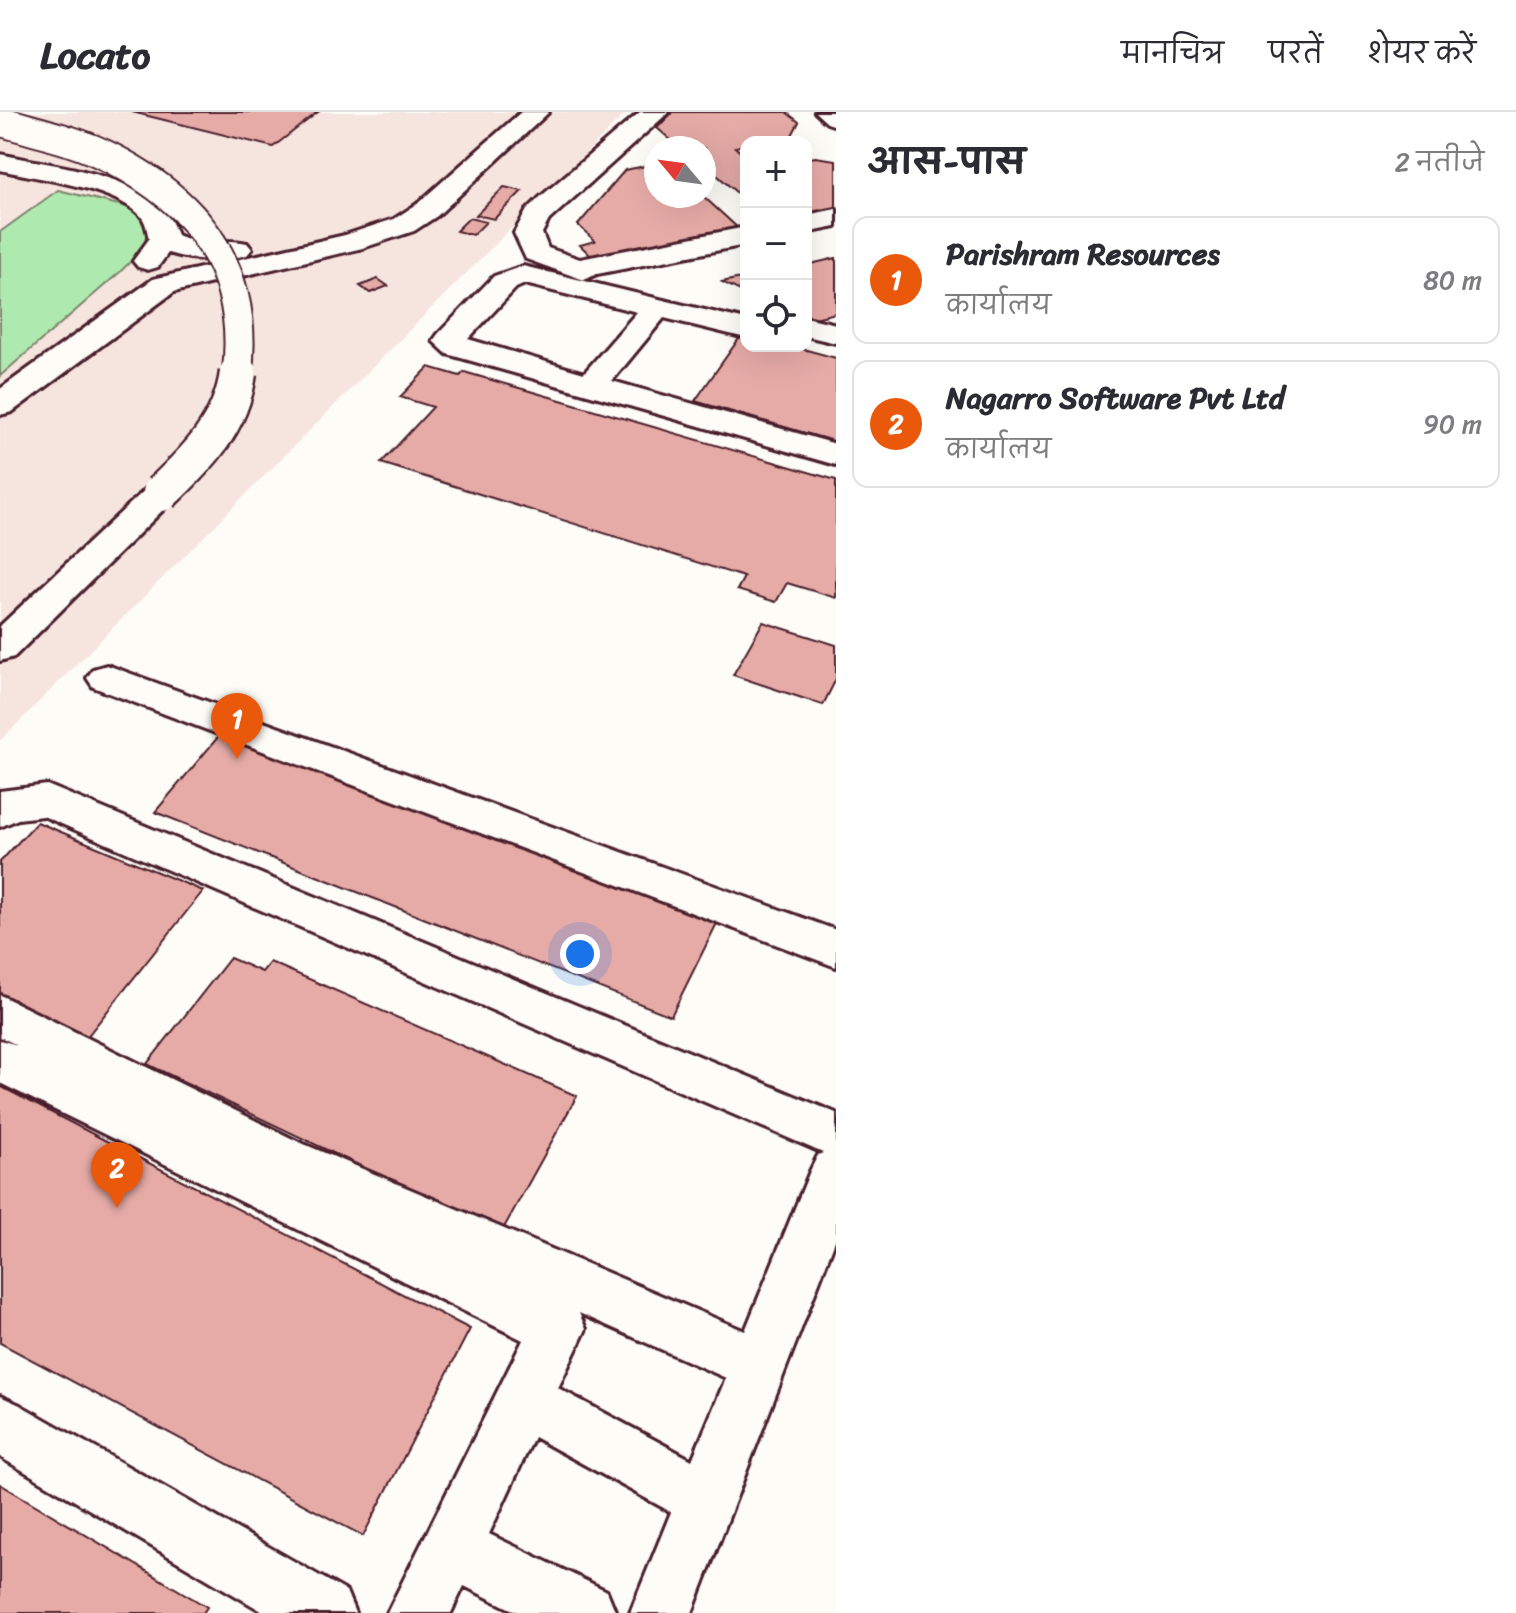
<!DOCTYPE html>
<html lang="hi">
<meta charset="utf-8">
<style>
body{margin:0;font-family:Sriracha,"Playpen Sans Deva",sans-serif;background:#f2f2f3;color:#2b2b33}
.controls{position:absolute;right:24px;top:24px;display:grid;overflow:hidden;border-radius:16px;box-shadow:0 8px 32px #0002}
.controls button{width:72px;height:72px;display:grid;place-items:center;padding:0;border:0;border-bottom:2px solid #e1e1e2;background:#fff;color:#2b2b33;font:40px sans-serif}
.compass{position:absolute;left:644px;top:24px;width:72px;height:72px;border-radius:50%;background:#fff;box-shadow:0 8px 32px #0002;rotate:299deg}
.you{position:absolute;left:580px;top:842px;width:28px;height:28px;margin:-20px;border:6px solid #fff;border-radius:50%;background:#1a73e8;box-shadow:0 0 0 12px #1a73e833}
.badge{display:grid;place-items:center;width:52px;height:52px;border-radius:50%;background:#ea580c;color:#fff;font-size:26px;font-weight:700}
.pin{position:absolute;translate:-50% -66px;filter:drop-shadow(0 2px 4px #0008)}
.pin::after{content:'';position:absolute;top:42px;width:28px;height:24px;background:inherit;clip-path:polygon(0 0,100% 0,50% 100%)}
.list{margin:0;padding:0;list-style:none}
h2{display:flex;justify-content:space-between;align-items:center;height:104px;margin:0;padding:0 32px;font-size:34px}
h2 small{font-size:26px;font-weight:400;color:#7c7c81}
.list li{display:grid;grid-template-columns:52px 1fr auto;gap:24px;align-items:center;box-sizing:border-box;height:128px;margin:0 16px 16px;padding:0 16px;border:2px solid #e1e1e2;border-radius:16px}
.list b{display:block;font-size:30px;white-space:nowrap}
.list p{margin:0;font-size:26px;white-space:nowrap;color:#7c7c81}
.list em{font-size:26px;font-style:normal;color:#7c7c81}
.icon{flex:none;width:44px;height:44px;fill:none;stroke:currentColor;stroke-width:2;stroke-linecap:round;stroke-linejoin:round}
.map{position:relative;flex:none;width:836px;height:1501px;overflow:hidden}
header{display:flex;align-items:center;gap:48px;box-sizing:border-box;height:112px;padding:0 40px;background:#fff;border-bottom:2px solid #e1e1e2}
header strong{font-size:38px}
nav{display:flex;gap:44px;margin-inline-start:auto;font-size:28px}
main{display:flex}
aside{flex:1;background:#fff}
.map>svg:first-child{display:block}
.built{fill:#f6e4df}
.green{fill:#aeeaaf;stroke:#7c846d;stroke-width:2}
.building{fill:#e6aba7;stroke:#4a1f2b;stroke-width:2}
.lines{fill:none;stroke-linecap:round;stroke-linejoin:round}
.minor-casing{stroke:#4a1f2b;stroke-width:6}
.minor{fill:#fdfcf7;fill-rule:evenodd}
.minor-bridge-far1-casing{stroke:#4a1f2b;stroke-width:33;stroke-linecap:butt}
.minor-bridge-casing{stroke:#4a1f2b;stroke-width:41;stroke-linecap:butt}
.minor-bridge-far1{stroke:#fdfcf7;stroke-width:29}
.minor-bridge{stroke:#fdfcf7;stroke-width:36}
</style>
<header>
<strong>Locato</strong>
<nav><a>मानचित्र</a><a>परतें</a><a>शेयर करें</a></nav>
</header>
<main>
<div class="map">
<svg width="836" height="1501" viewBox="0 0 836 1501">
<rect width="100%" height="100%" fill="#fdfcf7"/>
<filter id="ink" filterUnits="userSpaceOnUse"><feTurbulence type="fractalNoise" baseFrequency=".0125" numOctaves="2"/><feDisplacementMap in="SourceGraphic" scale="16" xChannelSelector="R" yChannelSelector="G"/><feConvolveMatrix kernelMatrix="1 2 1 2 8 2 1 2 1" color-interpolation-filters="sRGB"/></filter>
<g filter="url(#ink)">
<path class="built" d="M0,0H627L0,629Z"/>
<path class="green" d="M58,78L131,96L148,114L143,137L120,160L0,264V120Z"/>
<path class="building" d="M132,0H318L273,35Z
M673,0H786L799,10L791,25L746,30V33L735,35L746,45V89L717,63L704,65V36H680L657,16Z
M815,45L836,48V98L806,106V47Z
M656,52V84H703L740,118L596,149L580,133L595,129L578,113L625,58Z
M504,75L522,79L494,107L476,103Z
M469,106L486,110L473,123L456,119Z
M836,146V201L806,208V153Z
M746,165V182L722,170Z
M378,167L388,174L370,181L360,174Z
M743,221L746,222V234H792L836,246V330L695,289Z
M429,255L460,264L464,260L836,368V486L787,471L776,490L737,478L744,465L381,351L433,295L400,285Z
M763,510L836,533V567L823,593L733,563Z
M224,618L721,803L671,904L155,700Z
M37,710L203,779L86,926L0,887V750Z
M230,846L262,860L270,850L577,984L501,1121L147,952Z
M0,974L470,1217L363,1424L0,1231Z
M0,1372L207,1495L203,1501H0Z"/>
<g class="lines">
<g class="minor-casing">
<path id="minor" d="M521,0H549L437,104L414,119L363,136L174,180L12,300L0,303V277L153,167L345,123L394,107L417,92Z
M640,0H669L549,108L542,121L548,136L580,147L746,115V133L597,162L584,168L526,147L514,121L527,98L539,86Z
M815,0H836V14L827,11Z
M0,42C52,54 161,62 177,123C201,135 223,125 247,131L252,137L247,143C220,150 195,149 168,141L158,155L148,158L138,155L133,149L149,127C147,119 146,109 140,103C113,75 38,67 0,58Z
M836,97V115L806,121V103Z
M523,154L746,208V226L664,206L612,269L836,332V353L447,242L433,229L438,222L494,164ZM525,172L637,200L584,261L468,227L516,176Z
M806,205L836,212V231L806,224Z
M161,370L173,374L179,381L173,388L14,545L0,549V514L149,374Z
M107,553L836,818V855L93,575L87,566L93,557Z
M47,673L836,1001V1126L692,1501H630L671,1400L534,1325L489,1422L607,1479L616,1501H519L464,1474L451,1501H387L523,1228L0,971V928L17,933L0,925V883L299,1030L745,1219L810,1059L818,1043L823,1041L43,704L18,707L0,715V679ZM579,1201L726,1266L692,1348L558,1276L586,1217Z
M0,1284L20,1293L346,1479L355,1501H265L0,1345Z"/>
</g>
<use href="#minor" class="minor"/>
<g class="minor-bridge-far1-casing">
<path id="minor-bridge-far1" d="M0,9C37,20 76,28 111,46C201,92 250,160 237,263"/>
</g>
<g class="minor-bridge-casing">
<path id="minor-bridge" d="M161,381C198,346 231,313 238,261"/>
</g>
<use href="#minor-bridge-far1" class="minor-bridge-far1"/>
<use href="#minor-bridge" class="minor-bridge"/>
</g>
</g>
</svg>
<div class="controls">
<button>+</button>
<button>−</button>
<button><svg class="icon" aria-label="locate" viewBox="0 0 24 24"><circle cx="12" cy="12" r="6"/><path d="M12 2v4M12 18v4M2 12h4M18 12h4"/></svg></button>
</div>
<svg class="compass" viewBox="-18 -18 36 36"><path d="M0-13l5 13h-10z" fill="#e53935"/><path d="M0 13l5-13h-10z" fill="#7c7c81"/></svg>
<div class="you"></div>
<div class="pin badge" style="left:237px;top:647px">1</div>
<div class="pin badge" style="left:117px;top:1096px">2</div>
</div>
<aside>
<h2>आस-पास<small>2 नतीजे</small></h2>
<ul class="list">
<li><span class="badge">1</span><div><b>Parishram Resources</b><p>कार्यालय</p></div><em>80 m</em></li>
<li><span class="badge">2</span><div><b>Nagarro Software Pvt Ltd</b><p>कार्यालय</p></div><em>90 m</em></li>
</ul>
</aside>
</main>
